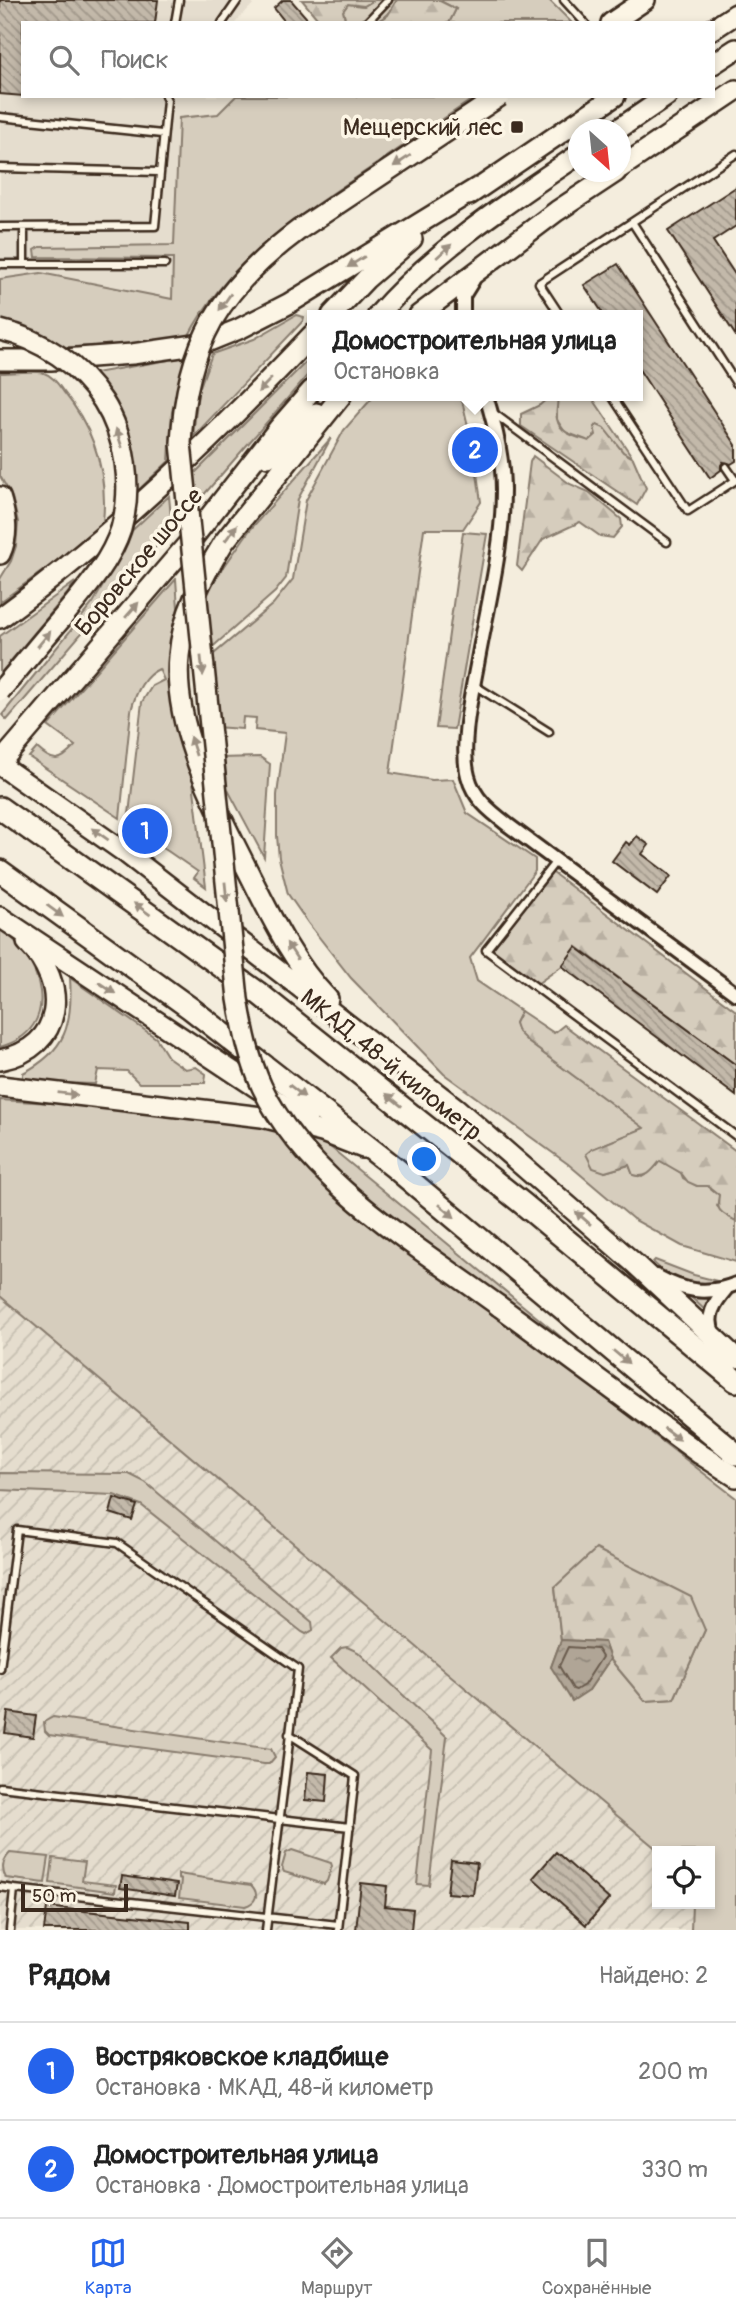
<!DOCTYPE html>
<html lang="ru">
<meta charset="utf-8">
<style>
body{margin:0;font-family:Pangolin,sans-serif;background:#f6f6f6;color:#222}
.controls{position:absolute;right:21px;bottom:21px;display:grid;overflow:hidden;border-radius:0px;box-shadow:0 4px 10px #0003}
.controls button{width:63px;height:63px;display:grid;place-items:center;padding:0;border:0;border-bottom:2px solid #e0e0e0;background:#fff;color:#222;font:35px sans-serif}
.compass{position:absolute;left:568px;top:119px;width:63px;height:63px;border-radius:50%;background:#fff;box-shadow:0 4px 10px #0003;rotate:153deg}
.scale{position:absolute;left:21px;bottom:18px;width:107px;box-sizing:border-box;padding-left:7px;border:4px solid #3b2a1e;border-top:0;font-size:19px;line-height:24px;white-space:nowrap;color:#3b2a1e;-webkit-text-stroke:5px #fcf5e5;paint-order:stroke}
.you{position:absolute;left:425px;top:1160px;width:24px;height:24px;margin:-18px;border:5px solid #fff;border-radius:50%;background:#1a73e8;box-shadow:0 0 0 10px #1a73e833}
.badge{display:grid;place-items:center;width:46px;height:46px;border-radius:50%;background:#2563eb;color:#fff;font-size:23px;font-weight:700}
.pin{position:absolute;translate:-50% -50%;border:4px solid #fff;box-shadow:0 2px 7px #0006}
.popup{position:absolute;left:307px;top:310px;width:336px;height:91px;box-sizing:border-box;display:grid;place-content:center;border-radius:0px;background:#fff;filter:drop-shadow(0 2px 5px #0005);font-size:23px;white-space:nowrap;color:#767676}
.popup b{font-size:26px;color:#222}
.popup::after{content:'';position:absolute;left:50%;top:100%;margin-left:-14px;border:14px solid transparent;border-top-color:#fff}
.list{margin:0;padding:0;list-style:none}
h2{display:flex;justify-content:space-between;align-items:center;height:91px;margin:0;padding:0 28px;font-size:30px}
h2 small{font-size:23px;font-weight:400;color:#767676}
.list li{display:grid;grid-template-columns:46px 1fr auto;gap:21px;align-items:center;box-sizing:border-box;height:98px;padding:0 28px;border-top:2px solid #e0e0e0}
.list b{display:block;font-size:26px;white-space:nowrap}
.list p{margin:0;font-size:23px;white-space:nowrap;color:#767676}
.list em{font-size:23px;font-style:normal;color:#767676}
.icon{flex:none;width:38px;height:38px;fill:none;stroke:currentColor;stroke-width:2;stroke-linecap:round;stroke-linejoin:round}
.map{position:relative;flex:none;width:736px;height:1930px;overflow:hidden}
.search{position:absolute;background:#fff;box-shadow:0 4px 10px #0003;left:21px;right:21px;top:21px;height:77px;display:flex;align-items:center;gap:18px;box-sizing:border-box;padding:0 24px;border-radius:0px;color:#767676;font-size:26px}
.sheet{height:287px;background:#fff}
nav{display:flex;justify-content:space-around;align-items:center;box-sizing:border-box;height:98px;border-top:2px solid #e0e0e0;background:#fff;font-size:19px;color:#767676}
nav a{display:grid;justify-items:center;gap:4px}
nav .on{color:#2563eb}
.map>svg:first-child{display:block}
.built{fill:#e5ddce}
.industrial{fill:url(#industrial-furrows)}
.grass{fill:#d6cdbd;stroke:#887c6e;stroke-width:2;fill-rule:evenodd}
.forest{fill:url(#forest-firs);stroke:#887c6e;stroke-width:2}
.water{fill:url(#water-ripples);stroke:#817466;stroke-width:2}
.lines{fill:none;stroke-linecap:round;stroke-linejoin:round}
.shore{stroke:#6a5b4e;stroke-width:2}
.building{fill:url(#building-back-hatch);stroke:#3b2a1e;stroke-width:2}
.lane-casing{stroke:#3b2a1e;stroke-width:11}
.street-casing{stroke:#3b2a1e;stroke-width:18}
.primary-casing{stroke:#3b2a1e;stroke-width:24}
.highway-casing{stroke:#3b2a1e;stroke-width:26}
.lane{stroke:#fcf5e5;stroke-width:6}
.street{stroke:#fcf5e5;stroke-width:12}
.primary{stroke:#fcf5e5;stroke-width:19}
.highway{stroke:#fcf5e5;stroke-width:21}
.primary-bridge-casing{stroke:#3b2a1e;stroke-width:24;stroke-linecap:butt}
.primary-bridge{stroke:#fcf5e5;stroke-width:19}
.oneway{fill:#9c9082}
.poi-dot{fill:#3b2a1e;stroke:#fcf5e5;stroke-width:2.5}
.labels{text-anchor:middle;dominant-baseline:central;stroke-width:7;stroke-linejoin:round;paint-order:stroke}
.poi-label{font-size:24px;fill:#3b2a1e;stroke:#fcf5e5;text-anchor:end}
.street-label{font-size:24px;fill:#3b2a1e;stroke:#fcf5e5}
</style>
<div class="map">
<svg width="736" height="1930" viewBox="0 0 736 1930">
<defs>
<pattern id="industrial-furrows" width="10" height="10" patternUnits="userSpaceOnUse" patternTransform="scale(1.75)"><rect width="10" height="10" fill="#e5ddce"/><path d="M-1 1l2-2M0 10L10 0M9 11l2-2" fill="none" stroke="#c5beb0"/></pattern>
<pattern id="forest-firs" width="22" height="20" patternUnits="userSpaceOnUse" patternTransform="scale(1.75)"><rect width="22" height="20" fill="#d6cdbd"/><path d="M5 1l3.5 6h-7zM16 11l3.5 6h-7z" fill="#b9b0a2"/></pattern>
<pattern id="water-ripples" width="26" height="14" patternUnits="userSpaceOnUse" patternTransform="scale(1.75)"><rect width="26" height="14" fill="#b0a596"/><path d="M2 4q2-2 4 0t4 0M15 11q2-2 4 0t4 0" fill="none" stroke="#90877a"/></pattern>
<pattern id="building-back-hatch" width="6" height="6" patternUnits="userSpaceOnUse" patternTransform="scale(1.75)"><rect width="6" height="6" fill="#c3b9aa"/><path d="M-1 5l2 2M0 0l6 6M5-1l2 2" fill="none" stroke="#a0978a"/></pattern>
</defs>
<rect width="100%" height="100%" fill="#f4eddd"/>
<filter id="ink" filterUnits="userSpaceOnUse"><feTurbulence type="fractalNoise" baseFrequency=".0143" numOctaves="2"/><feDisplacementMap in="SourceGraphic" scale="14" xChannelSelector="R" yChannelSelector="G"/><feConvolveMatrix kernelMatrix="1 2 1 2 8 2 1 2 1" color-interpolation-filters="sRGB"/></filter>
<g filter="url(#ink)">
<path class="built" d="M0,0H257L235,23H23V96H236L218,114L174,245L172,299L41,273L0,279Z"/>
<path class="industrial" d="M0,1296L659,1851L657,1904H692L691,1930H0Z"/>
<path class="grass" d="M374,0H397C382,26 374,23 346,23L343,11L348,4L364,6Z
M438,0H549L572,23H449L456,9Z
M236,96H477C437,123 397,150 357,177C289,223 227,262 188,337L132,344L53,348L0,324V279L41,273L172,299L173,258L36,257L35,250L40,247L174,245L179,118L218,114Z
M296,315L304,317L303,321L193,437L198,392L212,354L254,339Z
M312,356V370L195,505L193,475Z
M185,357L172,412L169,461L130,498L129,476L84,375Z
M0,373C11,373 34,370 44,373C51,375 59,385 63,391C95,430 108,473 103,522L62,557L0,602V579L11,561L16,546L18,522L12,497L0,476Z
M374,396H461L474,452L481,502L463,529H424L390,773L432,780L453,779L467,813L535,859V871L470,958L477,981L521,1011L515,1023L528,1042L645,1128L592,1149L605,1172L629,1165L633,1175L642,1177L655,1167L660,1160L681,1173L683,1178L697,1186H708L720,1195L717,1206L723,1213L736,1221V1262L682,1246L633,1219L568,1164L444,1074L351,978L308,923L288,894L279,858L277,836V795L285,733L255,730L256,718L243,717L242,729L215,727L208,659L273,604L293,579L306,500L344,430Z
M557,396H591L633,458L623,452L603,428L589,441L565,432L557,420Z
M331,438L298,499L286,578L275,592L208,651L203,597L249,531Z
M169,496L172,528L7,720L2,715L93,603L120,556L124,538Z
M463,532L487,534L454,729L436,728Z
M176,579L178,608L172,638L189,749L206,887L194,878L198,872L146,836L149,831L143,826L139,830L128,823L142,702L152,686L164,680L159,669C143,676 135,695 131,711L120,818L29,757L37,748C53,763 60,763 75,746L48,726Z
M75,582L67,594L0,674V636Z
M260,757L270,764L264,857L220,775L218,758Z
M0,928C42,958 65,1029 0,1047Z
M70,978L156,1038L168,1057L185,1069L196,1067L206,1074L205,1083H139L127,1071L98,1070L95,1084L23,1082V1073C66,1051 73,1024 70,978Z
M0,1100L52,1103L212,1102L299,1129L329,1146L567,1342L555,1359L736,1498V1930H691L692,1904H710V1851H659L0,1296ZM555,1587L705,1630L674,1699L645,1701L610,1659L589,1690L551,1667L561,1640Z
M655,1260L694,1275L725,1283L706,1311L656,1265L653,1262Z
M0,1473L129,1474L145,1482L312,1622L313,1630L306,1634L302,1632L141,1505L114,1495L0,1490Z
M347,1647L358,1652L447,1737L429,1885L417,1884L432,1750L331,1658L341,1648Z
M53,1717L271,1749L275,1757L269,1764H264L49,1735L45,1731L44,1722Z
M292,1850L331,1863L332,1866L327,1881L324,1884L284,1872L282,1867L286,1853Z
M10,1853L49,1857L45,1883L6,1878C1,1869 3,1860 10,1853Z
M53,1858L85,1862L82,1881L116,1885L115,1892L50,1883Z
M178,1874L251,1885C260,1894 256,1903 245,1906L179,1898L181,1880L178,1879Z"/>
<path class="forest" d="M302,0H374L364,6L348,4L343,11L346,23H321Z
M397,0H438L456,9L449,23H377L388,15Z
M550,396H557C559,403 555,411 557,419C560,434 577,437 589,441L596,435L594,427L597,425L604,428L623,452L633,458L646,488L637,505L521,426V414L540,405Z
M533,456L570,484L589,492L621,519L622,527L613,538L600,536L580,522L543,539L522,571L517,566L530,462Z
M549,870L736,1011V1065L577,947L562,966L534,986L486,950Z
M521,1011L554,1033L564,1025L736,1151V1221C721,1212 716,1213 719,1195L708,1186H697L688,1182L681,1173L660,1161C652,1171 647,1179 633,1175L629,1165L605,1172L593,1168L586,1154L592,1149L644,1128L528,1042L518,1032L515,1023Z
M596,1549L691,1597L705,1630L674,1699L645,1701L610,1659L604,1642L561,1640L555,1587Z"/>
<path class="water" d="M561,1640L604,1642L610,1659L589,1690L572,1701L551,1667Z"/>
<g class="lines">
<path class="shore" d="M568,1647L597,1649L602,1657L584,1685L576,1690L573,1689L559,1666Z"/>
</g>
<path class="building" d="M0,0H158L155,23H23V96L0,94Z
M283,0H291L311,23H286L274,8Z
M736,187V226L713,241L736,276V336L668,231Z
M618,264L736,445V461L731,464L723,462L721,465V470L710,478L638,368V315H604L584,285Z
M637,836L649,845L642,854L671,876L657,895L612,861L626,842L630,845Z
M576,947L736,1065V1096L562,966Z
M114,1498L137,1505L132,1520L110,1513Z
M8,1712L36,1716L33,1737L5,1733Z
M308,1772L328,1774L326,1802L305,1800Z
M556,1852L609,1899L586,1925L533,1878Z
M451,1860L477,1863L473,1895L447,1893Z
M122,1876L177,1884L175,1896L120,1888Z
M361,1883L387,1886L385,1906L413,1909L411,1930H356Z
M47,1907L190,1922V1930H44Z"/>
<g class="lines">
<g class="lane-casing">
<path id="lane" d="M564,0L585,23
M175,23L179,0
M222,23L238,0
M366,23L388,0
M0,117L162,134
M0,168L158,172
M632,222L736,154
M0,227L155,226L167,100L165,96
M24,227V264
M0,264H165
M560,315L539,283L632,222L736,383
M612,396L688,511L736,480
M492,412L667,542
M726,467L735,480
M474,685L549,732
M556,861L486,950L736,1136
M0,1669L17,1530L117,1543L298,1669L266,1930
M289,1734L355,1776L338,1930
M0,1787L350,1827
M0,1887L14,1889L10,1930
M14,1889L338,1925"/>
</g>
<g class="street-casing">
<path id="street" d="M463,315V296L473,280
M486,396C495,425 503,459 503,490C503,548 487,608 477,665C471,697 460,745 468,776C474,799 490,811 508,825L736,994
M656,1276C683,1291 707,1296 736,1284
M714,1335C705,1317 714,1303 726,1289"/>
</g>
<g class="primary-casing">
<path id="primary" d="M611,23L645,0
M713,29L736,14
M713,64L736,49
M617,130L667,96
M620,168L736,90
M469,195L615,96
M332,315L366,279L412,239
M378,315C435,250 507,203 578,155
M419,315L557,211L616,172
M0,360H51L132,354L202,344L239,329L288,304L477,188
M268,457L316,413
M0,497C6,517 9,535 0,554
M0,618C114,535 215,437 312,335
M0,763L192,539L278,429L312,390
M0,765L127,854L456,1108L634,1263L736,1358
M0,917L307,1121
M328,999C292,962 269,913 246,867C215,805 172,728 179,656C182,615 203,576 224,542L341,396
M0,1060C65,1047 69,984 27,942
M0,1086L262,1117L322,1132L363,1148
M499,1306L700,1454L736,1477"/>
</g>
<g class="highway-casing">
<path id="highway" d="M0,808L257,992L522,1203L736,1381
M0,871L190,1008L394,1167L736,1454"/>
</g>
<use href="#lane" class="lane"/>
<use href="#street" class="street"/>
<use href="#primary" class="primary"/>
<use href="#highway" class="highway"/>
<g class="primary-bridge-casing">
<path id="primary-bridge" d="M0,330C41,339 80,365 103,401C126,437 133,488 121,529C110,563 84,591 62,618C41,642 21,667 0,691
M499,1306C417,1246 306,1181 262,1087C249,1059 243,1029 238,999L181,443C186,343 220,288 300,229L500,96"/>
</g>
<use href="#primary-bridge" class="primary-bridge"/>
</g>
<defs><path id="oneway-solid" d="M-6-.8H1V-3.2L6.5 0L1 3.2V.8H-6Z" transform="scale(1.75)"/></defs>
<g class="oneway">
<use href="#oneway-solid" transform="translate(402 161) rotate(146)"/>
<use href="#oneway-solid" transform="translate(444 251) rotate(-42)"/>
<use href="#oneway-solid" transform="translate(356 262) rotate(148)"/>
<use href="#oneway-solid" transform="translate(225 302) rotate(125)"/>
<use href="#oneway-solid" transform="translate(265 385) rotate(134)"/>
<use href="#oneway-solid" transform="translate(119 438) rotate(-108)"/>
<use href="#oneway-solid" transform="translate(231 533) rotate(-53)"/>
<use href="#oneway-solid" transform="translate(132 610) rotate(-49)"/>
<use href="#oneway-solid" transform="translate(44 639) rotate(-50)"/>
<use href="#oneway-solid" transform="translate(202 666) rotate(84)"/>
<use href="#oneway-solid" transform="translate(193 746) rotate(-108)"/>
<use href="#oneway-solid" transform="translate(100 834) rotate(-145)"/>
<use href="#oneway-solid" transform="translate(226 892) rotate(84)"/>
<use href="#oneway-solid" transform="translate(142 909) rotate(-144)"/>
<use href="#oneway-solid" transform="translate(55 911) rotate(36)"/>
<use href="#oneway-solid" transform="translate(292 951) rotate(-123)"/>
<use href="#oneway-solid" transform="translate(107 988) rotate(34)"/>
<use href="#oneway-solid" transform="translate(297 1091) rotate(38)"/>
<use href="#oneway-solid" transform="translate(68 1094) rotate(7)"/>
<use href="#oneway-solid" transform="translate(394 1100) rotate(-141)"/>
<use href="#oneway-solid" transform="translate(447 1211) rotate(40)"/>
<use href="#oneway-solid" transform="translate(583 1218) rotate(-139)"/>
<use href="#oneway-solid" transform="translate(621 1357) rotate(40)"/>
<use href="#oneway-solid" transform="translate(672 1434) rotate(36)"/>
</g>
</g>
<rect class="poi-dot" x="510" y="120" width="14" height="14" rx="3.5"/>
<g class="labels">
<g class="poi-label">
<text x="503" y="127">Мещерский лес</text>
</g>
<g class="street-label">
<text transform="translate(139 562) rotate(-50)">Боровское шоссе</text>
<text transform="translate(391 1065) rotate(39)">МКАД, 48-й километр</text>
</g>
</g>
</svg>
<div class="controls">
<button><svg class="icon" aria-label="locate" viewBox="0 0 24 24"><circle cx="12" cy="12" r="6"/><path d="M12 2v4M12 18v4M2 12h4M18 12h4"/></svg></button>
</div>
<svg class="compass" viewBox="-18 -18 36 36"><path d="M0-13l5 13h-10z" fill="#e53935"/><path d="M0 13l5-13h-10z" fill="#767676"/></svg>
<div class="scale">50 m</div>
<div class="you"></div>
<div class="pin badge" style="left:145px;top:831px">1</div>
<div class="pin badge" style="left:475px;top:450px">2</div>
<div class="popup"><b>Домостроительная улица</b>Остановка</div>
<div class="search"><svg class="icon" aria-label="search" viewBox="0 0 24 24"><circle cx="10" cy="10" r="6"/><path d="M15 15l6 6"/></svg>Поиск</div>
</div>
<section class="sheet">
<h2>Рядом<small>Найдено: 2</small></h2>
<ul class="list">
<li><span class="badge">1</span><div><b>Востряковское кладбище</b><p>Остановка · МКАД, 48-й километр</p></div><em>200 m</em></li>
<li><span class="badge">2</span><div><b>Домостроительная улица</b><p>Остановка · Домостроительная улица</p></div><em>330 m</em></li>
</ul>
</section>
<nav>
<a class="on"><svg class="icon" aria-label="map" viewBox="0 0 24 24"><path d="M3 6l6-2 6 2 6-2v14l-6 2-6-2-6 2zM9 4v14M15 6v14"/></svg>Карта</a>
<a><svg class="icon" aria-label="directions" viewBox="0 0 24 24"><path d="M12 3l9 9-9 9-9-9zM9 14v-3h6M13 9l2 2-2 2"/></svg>Маршрут</a>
<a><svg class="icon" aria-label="saved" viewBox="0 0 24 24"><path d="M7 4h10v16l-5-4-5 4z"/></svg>Сохранённые</a>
</nav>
